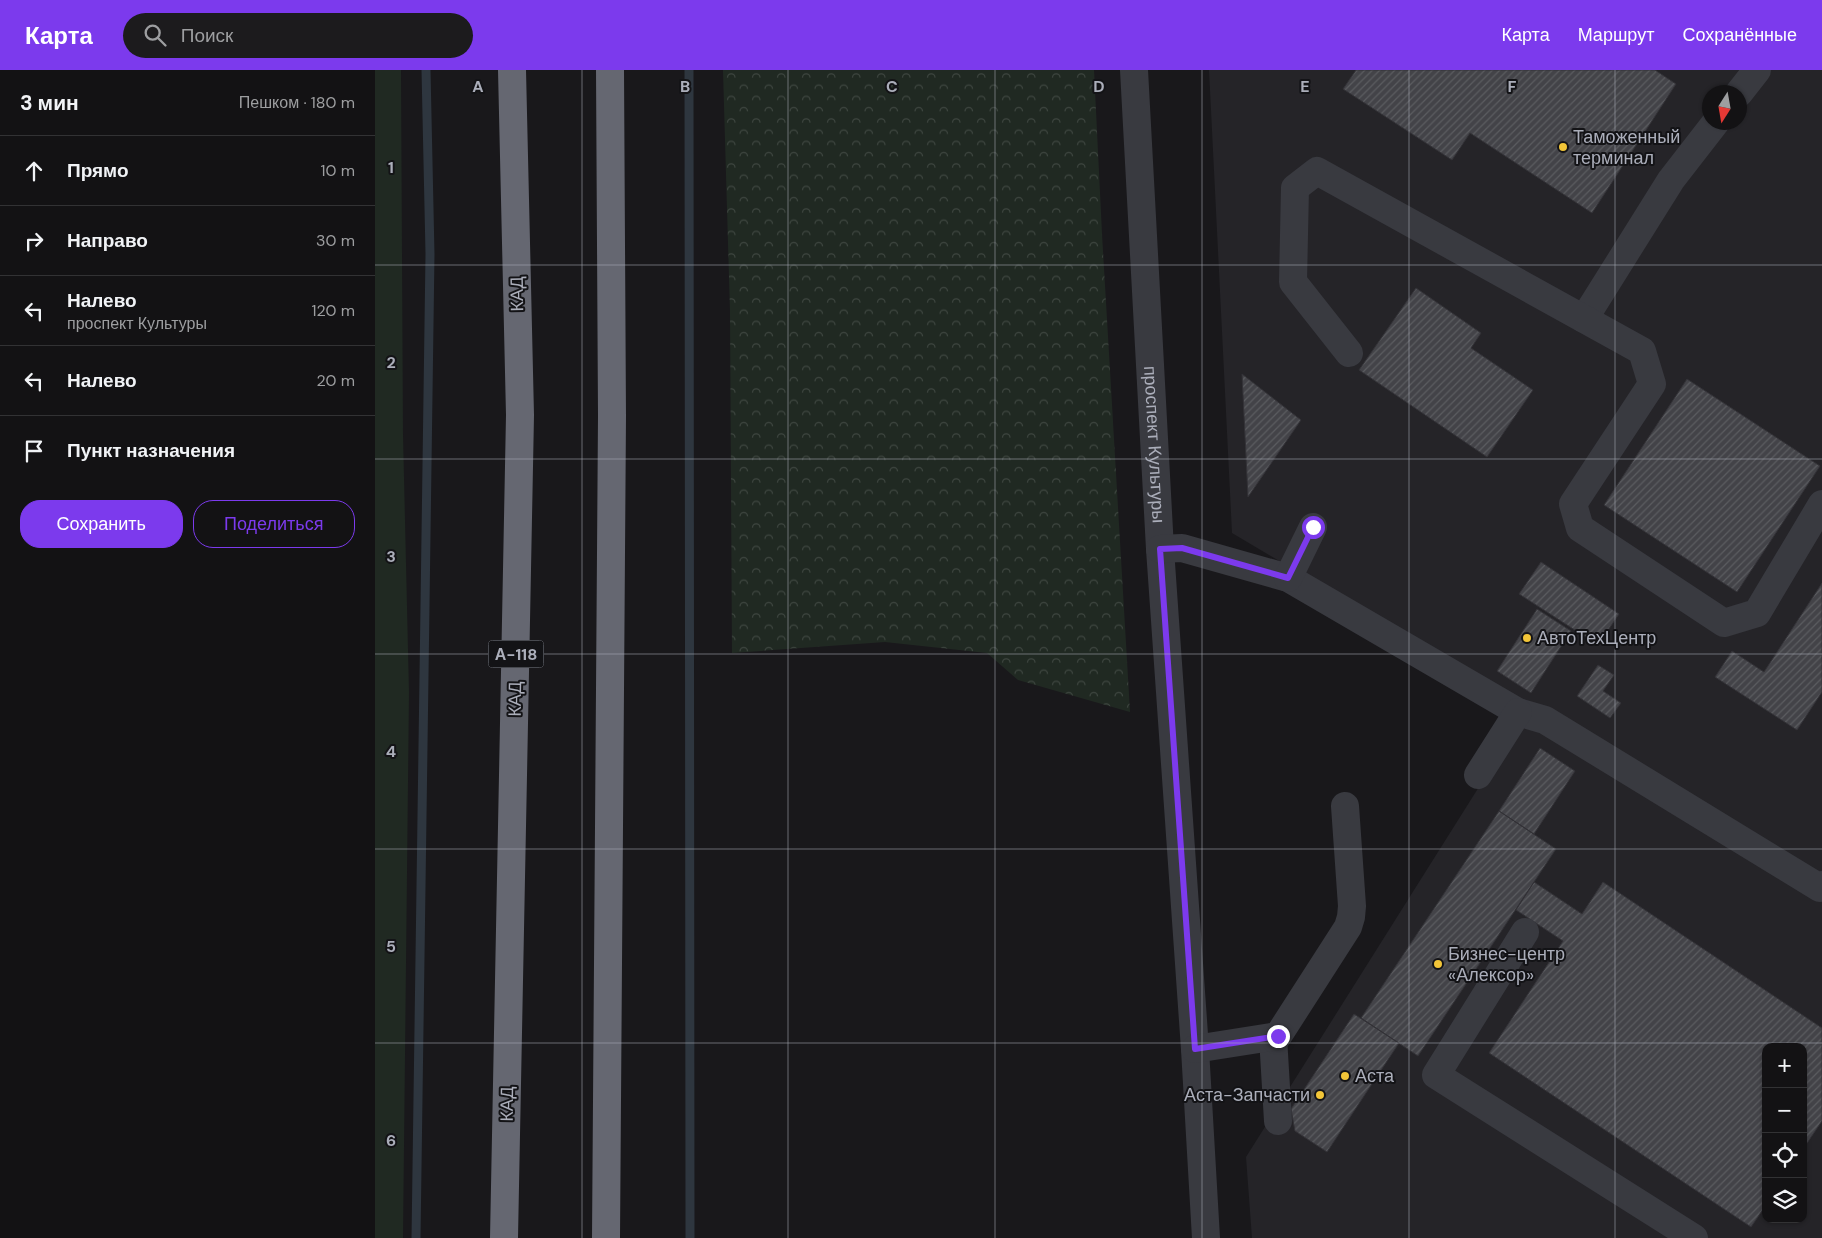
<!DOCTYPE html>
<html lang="ru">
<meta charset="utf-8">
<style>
body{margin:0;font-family:"DM Sans",sans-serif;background:#1c1b1d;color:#f1f3f6}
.controls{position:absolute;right:15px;bottom:15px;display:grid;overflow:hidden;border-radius:10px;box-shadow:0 1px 4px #0004}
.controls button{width:45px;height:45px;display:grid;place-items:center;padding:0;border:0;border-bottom:1px solid #323234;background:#131214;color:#f1f3f6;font:25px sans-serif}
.compass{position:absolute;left:1327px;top:15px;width:45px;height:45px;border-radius:50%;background:#131214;box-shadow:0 1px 4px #0004;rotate:191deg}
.stop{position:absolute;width:15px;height:15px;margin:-11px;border:4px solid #7c3aed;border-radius:50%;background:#fff}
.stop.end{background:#7c3aed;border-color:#fff;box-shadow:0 1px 5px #0008}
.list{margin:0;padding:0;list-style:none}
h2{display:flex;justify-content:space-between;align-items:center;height:65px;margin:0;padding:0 20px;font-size:21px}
h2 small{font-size:16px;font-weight:400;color:#9d9ea0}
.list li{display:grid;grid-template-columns:32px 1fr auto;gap:15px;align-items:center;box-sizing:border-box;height:70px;padding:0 20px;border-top:1px solid #323234}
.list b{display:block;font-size:19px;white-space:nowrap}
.list p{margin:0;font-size:16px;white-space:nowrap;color:#9d9ea0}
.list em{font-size:16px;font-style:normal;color:#9d9ea0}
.actions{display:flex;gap:10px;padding:15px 20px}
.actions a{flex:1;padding:11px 0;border:1px solid #7c3aed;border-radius:20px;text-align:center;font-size:18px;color:#7c3aed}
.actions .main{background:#7c3aed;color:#fff}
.icon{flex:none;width:28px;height:28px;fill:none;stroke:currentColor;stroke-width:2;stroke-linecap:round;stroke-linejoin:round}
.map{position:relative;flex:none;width:1447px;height:1168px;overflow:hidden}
header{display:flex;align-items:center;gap:30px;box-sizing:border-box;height:70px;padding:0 25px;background:#7c3aed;color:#fff}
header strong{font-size:24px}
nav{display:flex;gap:28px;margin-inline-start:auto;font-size:18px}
.search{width:350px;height:45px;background:#1c1b1d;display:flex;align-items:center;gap:12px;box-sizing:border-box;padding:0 18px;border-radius:28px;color:#9d9ea0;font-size:19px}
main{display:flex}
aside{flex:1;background:#131214}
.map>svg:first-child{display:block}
.built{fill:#252428;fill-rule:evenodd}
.green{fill:#202922}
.forest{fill:url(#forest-crowns)}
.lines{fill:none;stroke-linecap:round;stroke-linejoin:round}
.stream{stroke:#2e363f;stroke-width:9}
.building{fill:url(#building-hatch);stroke:#333237}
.minor{stroke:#393a40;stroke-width:28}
.highway{stroke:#656771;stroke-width:28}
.route{stroke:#7c3aed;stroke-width:6}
.grid{fill:none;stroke:#abaeba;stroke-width:1;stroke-opacity:0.55}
.poi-dot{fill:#f2c538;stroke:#131316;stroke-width:2}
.labels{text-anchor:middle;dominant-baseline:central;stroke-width:4;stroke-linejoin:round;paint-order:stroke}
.shield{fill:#131316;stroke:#7d8089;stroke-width:1}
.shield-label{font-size:16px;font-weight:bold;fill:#abaeba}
.poi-label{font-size:18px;fill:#abaeba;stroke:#131316;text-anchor:start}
.street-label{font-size:18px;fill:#abaeba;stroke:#131316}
.grid-label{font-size:16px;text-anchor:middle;font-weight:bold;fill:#abaeba;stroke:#131316;stroke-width:4;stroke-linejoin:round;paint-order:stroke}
</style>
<header>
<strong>Карта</strong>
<div class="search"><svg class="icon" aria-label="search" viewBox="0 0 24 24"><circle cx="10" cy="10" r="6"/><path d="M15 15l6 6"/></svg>Поиск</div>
<nav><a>Карта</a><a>Маршрут</a><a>Сохранённые</a></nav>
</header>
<main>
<aside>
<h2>3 мин<small>Пешком · 180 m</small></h2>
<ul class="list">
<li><svg class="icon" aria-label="ahead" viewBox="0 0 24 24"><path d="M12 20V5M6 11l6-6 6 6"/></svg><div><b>Прямо</b></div><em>10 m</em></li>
<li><svg class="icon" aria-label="right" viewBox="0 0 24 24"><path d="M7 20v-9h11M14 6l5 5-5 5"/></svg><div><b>Направо</b></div><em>30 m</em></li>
<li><svg class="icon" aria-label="left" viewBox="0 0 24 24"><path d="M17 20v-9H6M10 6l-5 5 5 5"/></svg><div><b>Налево</b><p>проспект Культуры</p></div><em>120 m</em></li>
<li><svg class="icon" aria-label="left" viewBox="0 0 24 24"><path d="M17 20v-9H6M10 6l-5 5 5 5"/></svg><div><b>Налево</b></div><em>20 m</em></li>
<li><svg class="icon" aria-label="arrive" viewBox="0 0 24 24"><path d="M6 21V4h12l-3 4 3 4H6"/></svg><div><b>Пункт назначения</b></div></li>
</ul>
<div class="actions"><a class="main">Сохранить</a><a>Поделиться</a></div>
</aside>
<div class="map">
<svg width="1447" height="1168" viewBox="0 0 1447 1168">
<defs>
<pattern id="forest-crowns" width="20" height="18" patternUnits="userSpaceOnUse" patternTransform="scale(1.25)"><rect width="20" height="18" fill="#202922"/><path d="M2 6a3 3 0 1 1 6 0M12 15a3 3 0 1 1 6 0" fill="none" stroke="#3e4640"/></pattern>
<pattern id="building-hatch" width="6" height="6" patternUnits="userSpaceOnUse" patternTransform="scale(1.25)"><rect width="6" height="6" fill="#434348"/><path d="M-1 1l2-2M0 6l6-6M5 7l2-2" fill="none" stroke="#5b5c60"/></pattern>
</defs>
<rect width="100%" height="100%" fill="#19181b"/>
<path class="built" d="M834,0H1447V1168H877L871,1087L1153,639L857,463ZM1334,22H1364V52H1334ZM1391,977H1428V1149H1391Z"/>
<path class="green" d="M0,0H26L28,364L34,622L28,1168H0Z"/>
<path class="forest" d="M348,0H719L727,164L755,642L643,610L612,583L510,572L357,583L355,241Z"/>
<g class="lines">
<path class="stream" d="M314,0L315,1168
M41,1168L55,184L51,0"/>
</g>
<path class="building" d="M981,0H1280L1301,14L1217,143L1095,63L1077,90L968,19Z
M1041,218L1106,263L1096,278L1158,320L1112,387L984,300Z
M867,304L926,350L873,427Z
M1312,309L1445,396L1362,522L1229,435Z
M1166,492L1244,544L1223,575L1144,524Z
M1447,513V622L1422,660L1340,607L1357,581L1389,602Z
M1162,539L1196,561L1156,623L1122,601Z
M1223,595L1239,605L1228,621L1246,633L1235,648L1202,626Z
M1165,678L1200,701L1159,764L1124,741Z
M1124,741L1181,779L1043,986L986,948Z
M1159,812L1207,844L1228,812L1447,958V1051L1428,1079V977H1391V1135L1376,1157L1114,983L1188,871L1141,840Z
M979,944L1024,973L952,1082L920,1061L916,1039Z"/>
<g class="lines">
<g class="minor">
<path id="s1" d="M759,0L785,479L820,979L831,1168"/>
<path d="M1364,23L1382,0"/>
<path d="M1209,249L1296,110L1341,52"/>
<path d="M974,283L918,212L920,118L942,101L1267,281L1277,314L1198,434L1205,458L1349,553L1382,543L1447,434"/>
<path d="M785,479L807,478L913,508L1143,642L1170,650L1445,818L1447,815"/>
<path d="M913,508L938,457"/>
<path d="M1103,705L1143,642"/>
<path d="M1150,862L1061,1005L1319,1168"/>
<path d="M898,967L903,1051"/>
<path d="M820,979L903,966L973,857L976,847L977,836L970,736"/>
</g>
<path class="highway" d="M129,1168L145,345L137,0
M231,1168L237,346L235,0"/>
</g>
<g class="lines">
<path class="route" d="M903,966L820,979L785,479L807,478L913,508L938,457"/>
</g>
<path class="grid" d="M207,0V1168M413,0V1168M620,0V1168M827,0V1168M1034,0V1168M1240,0V1168M0,195H1447M0,389H1447M0,584H1447M0,779H1447M0,973H1447"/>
<g class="poi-dot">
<circle cx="1188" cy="77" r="5"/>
<circle cx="1152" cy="568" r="5"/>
<circle cx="1063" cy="894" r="5"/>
<circle cx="970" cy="1006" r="5"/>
<circle cx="945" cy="1025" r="5"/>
</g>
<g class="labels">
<rect class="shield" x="113.5" y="570.5" width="55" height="27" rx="4"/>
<g class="shield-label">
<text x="141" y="584">А-118</text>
</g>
<g class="poi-label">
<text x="1198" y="67">Таможенный<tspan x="1198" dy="21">терминал</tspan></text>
<text x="1162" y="568">АвтоТехЦентр</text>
<text x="1073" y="884">Бизнес-центр<tspan x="1073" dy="21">«Алексор»</tspan></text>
<text x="980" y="1006">Аста</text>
<text x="935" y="1025" text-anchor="end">Аста-Запчасти</text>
</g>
<g class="street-label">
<text transform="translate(142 224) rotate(-91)">КАД</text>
<text stroke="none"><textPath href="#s1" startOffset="375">проспект Культуры</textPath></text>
<text transform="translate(140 629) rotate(-89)">КАД</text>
<text transform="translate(132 1034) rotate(-89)">КАД</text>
</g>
</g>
<g class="grid-label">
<text x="103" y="22">A</text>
<text x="310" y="22">B</text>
<text x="517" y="22">C</text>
<text x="724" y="22">D</text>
<text x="930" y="22">E</text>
<text x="1137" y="22">F</text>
<text x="16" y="103">1</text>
<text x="16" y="298">2</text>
<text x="16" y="492">3</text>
<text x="16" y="687">4</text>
<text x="16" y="882">5</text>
<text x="16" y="1076">6</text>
</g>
</svg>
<div class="controls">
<button>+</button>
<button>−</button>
<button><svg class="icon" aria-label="locate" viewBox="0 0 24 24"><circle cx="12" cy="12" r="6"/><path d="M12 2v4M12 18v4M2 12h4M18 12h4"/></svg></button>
<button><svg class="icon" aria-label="layers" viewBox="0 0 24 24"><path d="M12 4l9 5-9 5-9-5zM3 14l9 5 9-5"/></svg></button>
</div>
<svg class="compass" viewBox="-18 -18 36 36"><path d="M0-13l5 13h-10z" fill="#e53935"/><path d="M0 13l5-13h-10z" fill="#9d9ea0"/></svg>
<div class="stop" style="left:938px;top:457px"></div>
<div class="stop end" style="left:903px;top:966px"></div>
</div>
</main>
